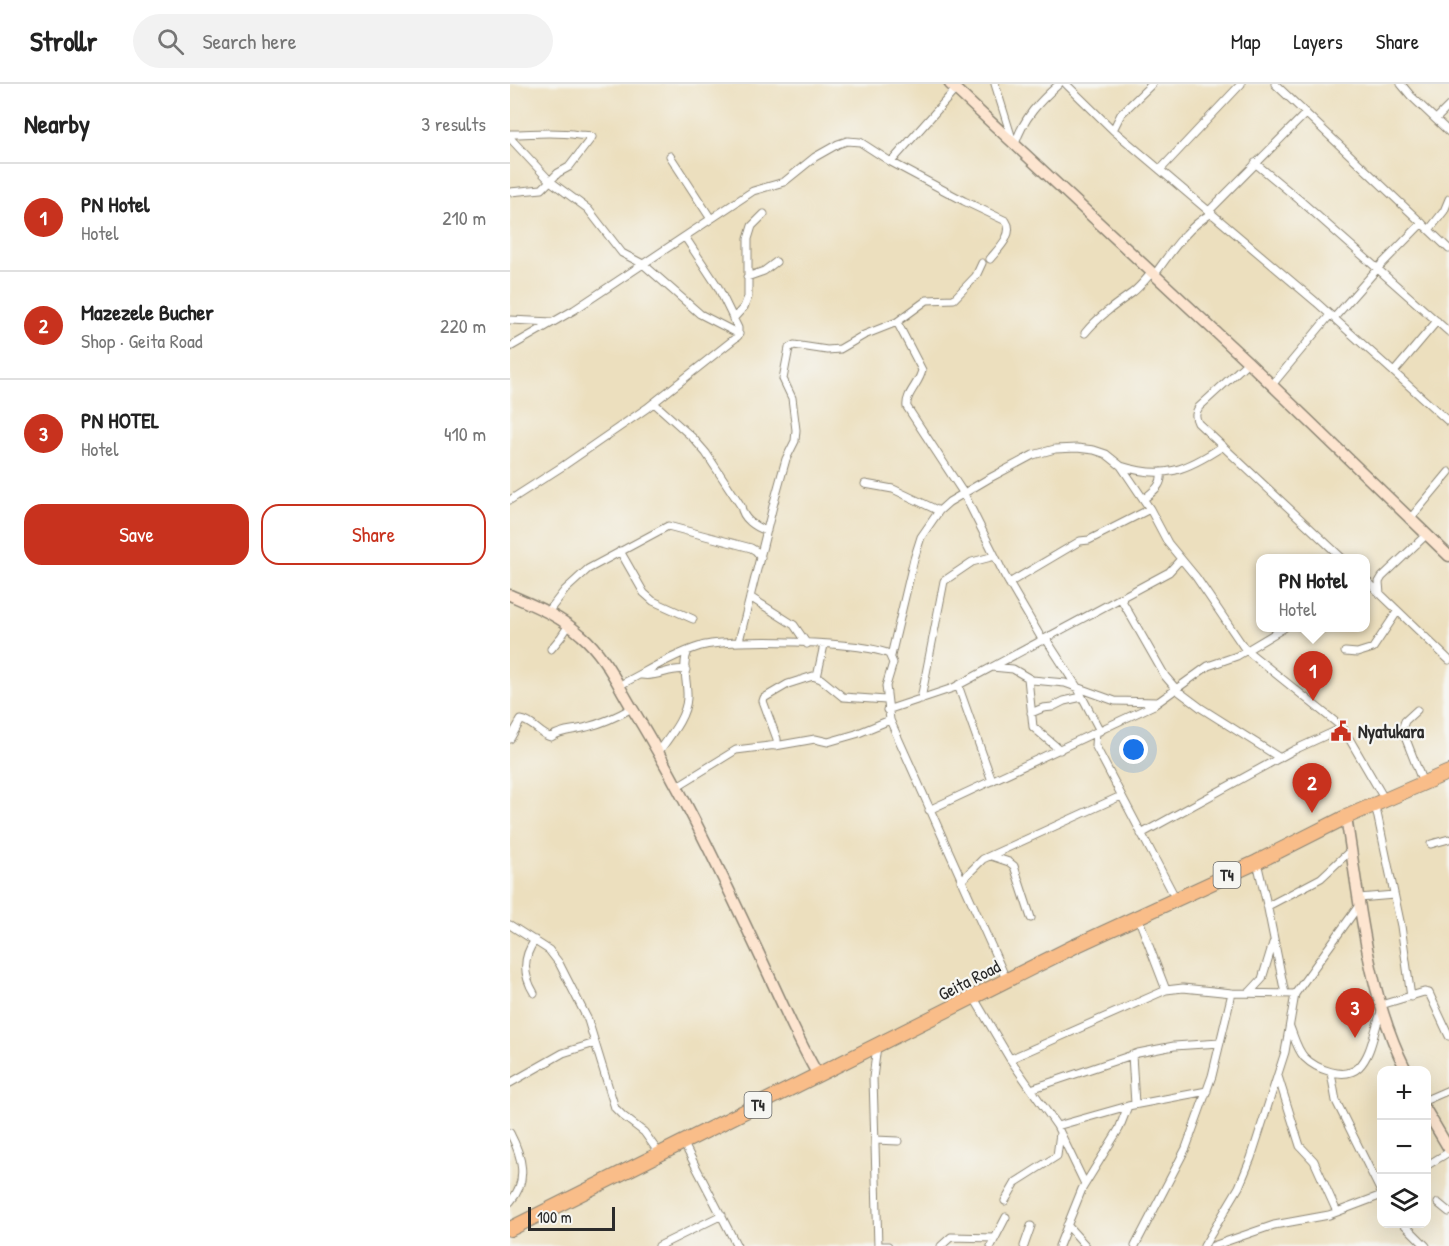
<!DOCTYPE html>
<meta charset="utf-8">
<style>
body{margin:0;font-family:"Patrick Hand",sans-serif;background:#f2f2f2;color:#222}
.controls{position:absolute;right:18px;bottom:18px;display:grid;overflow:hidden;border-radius:12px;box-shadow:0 6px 24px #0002}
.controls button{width:54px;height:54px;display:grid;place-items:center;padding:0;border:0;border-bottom:2px solid #e0e0e0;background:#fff;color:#222;font:30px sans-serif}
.scale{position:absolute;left:18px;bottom:15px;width:87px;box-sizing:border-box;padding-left:6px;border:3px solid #2b2b2b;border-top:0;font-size:16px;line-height:21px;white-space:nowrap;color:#2b2b2b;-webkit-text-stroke:4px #f6f6f2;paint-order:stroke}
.you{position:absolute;left:624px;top:666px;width:21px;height:21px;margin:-15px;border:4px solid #fff;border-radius:50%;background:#1a73e8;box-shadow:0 0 0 9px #1a73e833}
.badge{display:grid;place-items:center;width:39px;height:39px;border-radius:50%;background:#c8321e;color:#fff;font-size:20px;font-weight:700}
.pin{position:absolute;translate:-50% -50px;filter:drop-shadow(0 2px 3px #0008)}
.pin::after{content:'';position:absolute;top:32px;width:21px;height:18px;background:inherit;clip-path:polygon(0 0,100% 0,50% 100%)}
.popup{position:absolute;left:746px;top:470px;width:114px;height:78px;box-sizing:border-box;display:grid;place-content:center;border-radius:12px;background:#fff;filter:drop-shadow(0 2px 4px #0005);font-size:20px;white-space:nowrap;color:#767676}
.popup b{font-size:22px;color:#222}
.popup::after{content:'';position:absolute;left:50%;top:100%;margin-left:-12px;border:12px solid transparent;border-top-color:#fff}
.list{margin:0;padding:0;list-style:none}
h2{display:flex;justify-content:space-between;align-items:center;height:78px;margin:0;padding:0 24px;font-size:26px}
h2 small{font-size:20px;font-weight:400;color:#767676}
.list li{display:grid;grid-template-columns:39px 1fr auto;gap:18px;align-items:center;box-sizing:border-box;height:108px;padding:0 24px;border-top:2px solid #e0e0e0}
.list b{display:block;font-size:22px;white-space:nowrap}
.list p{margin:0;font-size:20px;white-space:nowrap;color:#767676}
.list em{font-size:20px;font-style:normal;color:#767676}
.actions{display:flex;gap:12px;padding:18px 24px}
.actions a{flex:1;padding:14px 0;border:2px solid #c8321e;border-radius:18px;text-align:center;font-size:21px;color:#c8321e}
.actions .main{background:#c8321e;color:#fff}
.icon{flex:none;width:33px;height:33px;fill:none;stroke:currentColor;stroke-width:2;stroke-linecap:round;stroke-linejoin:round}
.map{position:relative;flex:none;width:939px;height:1162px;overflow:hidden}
header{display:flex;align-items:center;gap:36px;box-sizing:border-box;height:84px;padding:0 30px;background:#fff;border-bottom:2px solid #e0e0e0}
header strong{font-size:28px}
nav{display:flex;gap:33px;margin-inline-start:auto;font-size:21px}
.search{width:420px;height:54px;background:#f2f2f2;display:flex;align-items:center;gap:15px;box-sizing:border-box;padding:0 21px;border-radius:33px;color:#767676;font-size:22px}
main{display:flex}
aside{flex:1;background:#fff}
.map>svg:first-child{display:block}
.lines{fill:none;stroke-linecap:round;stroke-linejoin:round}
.street-casing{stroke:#8c8574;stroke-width:9}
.secondary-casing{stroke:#8c8574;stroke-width:13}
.highway-casing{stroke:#8c8574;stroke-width:16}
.street{stroke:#fff;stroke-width:7}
.secondary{stroke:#fde5d0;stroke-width:10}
.highway{stroke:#f9bd89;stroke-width:14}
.labels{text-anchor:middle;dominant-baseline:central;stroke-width:4.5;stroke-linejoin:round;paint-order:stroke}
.shield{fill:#f6f6f2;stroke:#686867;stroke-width:1.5}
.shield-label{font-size:16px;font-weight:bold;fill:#2b2b2b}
.poi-label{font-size:18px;font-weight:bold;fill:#2b2b2b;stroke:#f6f6f2;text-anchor:start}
.street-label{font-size:18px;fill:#2b2b2b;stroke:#f6f6f2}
</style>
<header>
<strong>Strollr</strong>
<div class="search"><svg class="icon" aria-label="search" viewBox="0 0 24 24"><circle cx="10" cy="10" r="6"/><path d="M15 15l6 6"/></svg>Search here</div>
<nav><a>Map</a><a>Layers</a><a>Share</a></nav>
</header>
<main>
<aside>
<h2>Nearby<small>3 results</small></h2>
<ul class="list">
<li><span class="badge">1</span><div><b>PN Hotel</b><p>Hotel</p></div><em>210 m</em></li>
<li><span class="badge">2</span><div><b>Mazezele Bucher</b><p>Shop · Geita Road</p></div><em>220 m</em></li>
<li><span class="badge">3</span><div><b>PN HOTEL</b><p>Hotel</p></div><em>410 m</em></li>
</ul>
<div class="actions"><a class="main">Save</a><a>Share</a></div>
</aside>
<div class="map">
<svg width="939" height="1162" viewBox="0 0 939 1162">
<rect width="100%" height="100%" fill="#f6f6f2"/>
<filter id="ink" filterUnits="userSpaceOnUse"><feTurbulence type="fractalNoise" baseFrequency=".0167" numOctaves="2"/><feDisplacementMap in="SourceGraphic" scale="12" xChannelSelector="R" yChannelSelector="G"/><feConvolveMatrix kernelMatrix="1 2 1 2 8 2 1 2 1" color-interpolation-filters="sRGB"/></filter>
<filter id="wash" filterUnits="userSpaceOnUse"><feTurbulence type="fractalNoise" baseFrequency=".008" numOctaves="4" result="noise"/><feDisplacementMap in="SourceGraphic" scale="24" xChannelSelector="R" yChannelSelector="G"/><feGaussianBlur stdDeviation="1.35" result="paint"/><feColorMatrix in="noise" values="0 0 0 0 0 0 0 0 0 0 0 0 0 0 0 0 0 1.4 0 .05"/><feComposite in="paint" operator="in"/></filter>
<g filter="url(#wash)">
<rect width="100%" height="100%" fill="#ecdfbe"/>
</g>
<g filter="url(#ink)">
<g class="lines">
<g class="street-casing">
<path id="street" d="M485,0L503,58
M556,0L603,46L806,218L939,338
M765,0L939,165
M891,0L901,12L939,48
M926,35L939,22
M603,46L611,30L642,0
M0,50C23,50 45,47 68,51C74,52 77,50 82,53L59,83L48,89L32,105L0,108
M0,54L40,97L78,125L112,169L133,180L190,230L229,250
M505,60C514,33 529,18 549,0
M160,72L201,135
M381,78L446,5
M745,79L792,118L939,248
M650,86L731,0
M699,127L796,29
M919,146L934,127L939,115
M645,190C661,168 677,143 702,129
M237,193L254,187L266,178
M824,234L868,184L912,139
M223,235L234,223L238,213V155L242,142L254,130
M0,236L43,238
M387,238L412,286C410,299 395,310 397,323L454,410L495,492L533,557
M575,249C588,233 605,221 622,209C630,203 636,195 642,188
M0,263L64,226L243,107L274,98L305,73L328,60L337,57L350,58L381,78L454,117L496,137C505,150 488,165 480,175
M738,278L689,323C685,329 685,333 688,339L832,474
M884,288L927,237
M762,301L820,231
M144,319L183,354L196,369L231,422C233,435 245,443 257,447
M611,382C654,396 677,386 713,362
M355,400L383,405L429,427
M634,415C643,407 653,402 651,388
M0,416L53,382L137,324L228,252V244L208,203L175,153
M899,436L939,388
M110,467L134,509L143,517L183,535
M856,496L939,576
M499,499L570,457L579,456L640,425
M870,510L869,498L872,493L916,451
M240,513L284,541L297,560
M611,515L655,592L667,606L691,624L770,674
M38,528L55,506L78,485L158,442L241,464L246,467L251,473
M536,555L567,603L590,647
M229,557L263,422L276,375L285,357L286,346L282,314L273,295L279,264L284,261L317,266L330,265L354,251L387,238L417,216L444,215L466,192L472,179
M41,565L51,553L59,541
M835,568L847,569L863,564L887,528
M381,572L404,475L411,453L429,427L439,418L478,395L523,371L545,365L567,364L584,366L596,370L611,382L640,425L658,459L686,493L735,565L833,644L875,716
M482,583L503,585L522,596L555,599L605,617L647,618
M132,591C148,594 160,583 176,586
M307,593L314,561
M518,594L523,643L550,666
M448,601L482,697
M108,602C134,589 164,570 191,562C221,554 352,557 379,570L383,579L376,602L380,636L497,897
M411,615L434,497L462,478L485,472
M377,626L443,604L659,488L670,476
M907,626L895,637L892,645L913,699
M521,629L533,624L542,623L554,617L572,613
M586,649L585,661L666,815
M0,655L11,636C24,638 30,651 41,653C53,645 64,647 77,643C93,639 108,632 122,624
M265,662L305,655L318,658L346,650L380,636
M148,669C159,653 176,634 177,614C178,599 171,581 178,567
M166,703L226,666L267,661V655L253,617L254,614L278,600L303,592L311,595L333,613L376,616
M863,721L867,729L891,842L901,913
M419,726L644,621L698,582L727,572L774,544
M631,750L784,666L832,644
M921,760L939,755
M481,772L499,778L504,782L521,834
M747,778L758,825L775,910
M451,797L473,775L611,712
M849,814L884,811
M758,822L811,794L841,766
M628,833L656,906
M0,841L39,866L49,879L78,936L105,1024L113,1032L134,1048L149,1069
M24,909C13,891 12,874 25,856
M739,909L752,895L763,859
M464,914L500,975L547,1042L575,1100
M871,921L914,908L919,909L939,952
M780,943C784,953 787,965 794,973C806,985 835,997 849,983C863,969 864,943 872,926
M367,962L363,994L368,1162H378
M622,971L625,1020
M500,975L656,906L673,904L722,909L785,910
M821,989L826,1017L872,1110
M768,992L790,1062L804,1077L827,1128
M0,999L53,969L85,959
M521,1005L628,969L664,962L710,959
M916,1016L939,1006
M547,1042L618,1022L697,1007
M0,1049C12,1072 19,1097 0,1118
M365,1056L388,1057
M173,1058L227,1162
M916,1082L939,1068
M495,1117L506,1098L547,1072L550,1049
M928,1119L939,1128
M894,1140L916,1162
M557,1141L576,1162
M149,1162L212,1131
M431,1162L441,1153L485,1154
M481,1162L496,1133
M514,1162L521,1142
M549,1162L572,1105L609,1045L618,1022
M625,1162L676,1064L702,992L722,909
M694,1162L729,1103L741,1074L775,968L785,910L850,820
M703,1162L764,1141L819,1131L872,1111"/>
</g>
<g class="secondary-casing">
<path id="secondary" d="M440,0L738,278L939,472
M0,511C25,522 50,532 71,551C96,572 108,602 125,629C172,706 212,791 250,872C269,912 286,953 308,991
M836,733C850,818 857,909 896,986
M916,1026L939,1065"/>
</g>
<g class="highway-casing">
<path id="highway" d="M0,1145L565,862L747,778L836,733L939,688"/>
</g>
<use href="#street" class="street"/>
<use href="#secondary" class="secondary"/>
<use href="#highway" class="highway"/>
</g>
</g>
<defs>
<g id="civic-bare" transform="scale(1.62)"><path d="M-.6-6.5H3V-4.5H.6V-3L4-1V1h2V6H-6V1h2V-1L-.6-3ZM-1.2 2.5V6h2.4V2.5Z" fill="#c8321e" stroke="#f6f6f2" stroke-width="2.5" paint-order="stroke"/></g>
</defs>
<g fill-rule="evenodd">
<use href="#civic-bare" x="831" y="647"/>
</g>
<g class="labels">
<g class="shield">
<rect x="703.5" y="778" width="27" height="26" rx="4.5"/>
<rect x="234.5" y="1008" width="27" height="26" rx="4.5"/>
</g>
<g class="shield-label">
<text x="717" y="791">T4</text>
<text x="248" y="1021">T4</text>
</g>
<g class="poi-label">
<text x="848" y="647">Nyatukara</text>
</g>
<g class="street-label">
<text transform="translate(459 896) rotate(-27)">Geita Road</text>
</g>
</g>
</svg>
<div class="controls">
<button>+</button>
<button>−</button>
<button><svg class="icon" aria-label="layers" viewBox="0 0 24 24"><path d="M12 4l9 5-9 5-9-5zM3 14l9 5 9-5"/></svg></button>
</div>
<div class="scale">100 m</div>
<div class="you"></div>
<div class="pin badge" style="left:803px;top:617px">1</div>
<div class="popup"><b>PN Hotel</b>Hotel</div>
<div class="pin badge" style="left:802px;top:729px">2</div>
<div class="pin badge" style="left:845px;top:954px">3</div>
</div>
</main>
